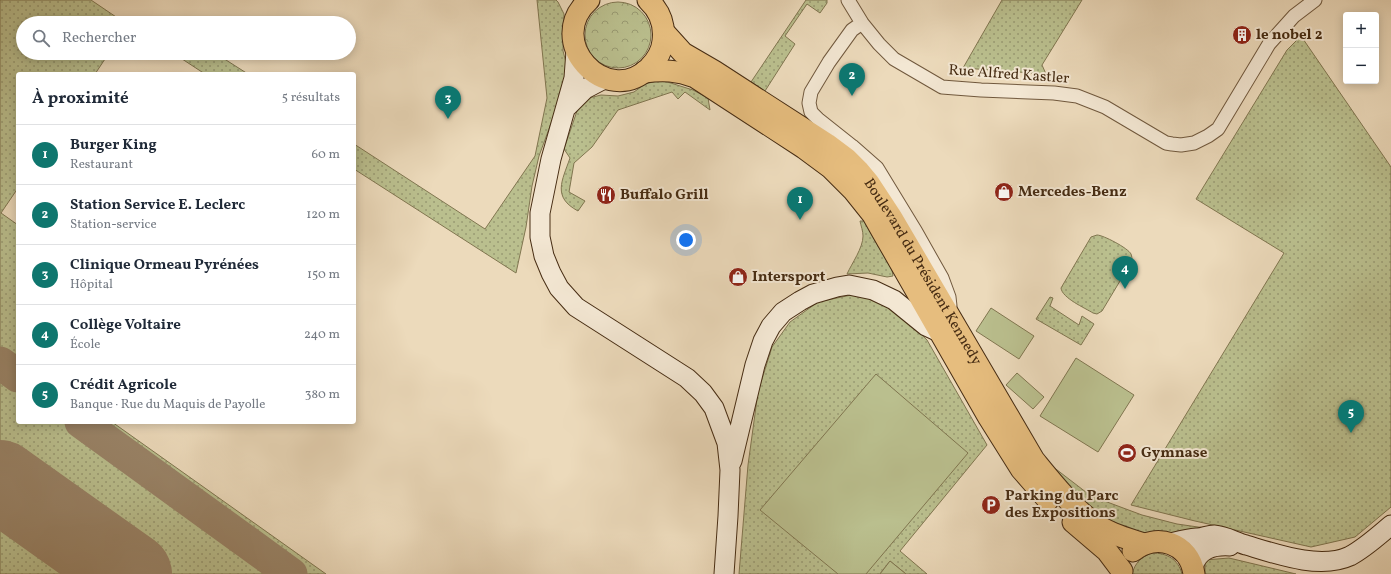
<!DOCTYPE html>
<html lang="fr">
<meta charset="utf-8">
<style>
body{margin:0;font-family:Vollkorn,serif;background:#f2f2f3;color:#1f2937}
.controls{position:absolute;right:12px;top:12px;display:grid;overflow:hidden;border-radius:4px;box-shadow:0 2px 10px #0003}
.controls button{width:36px;height:36px;display:grid;place-items:center;padding:0;border:0;border-bottom:1px solid #e0e1e3;background:#fff;color:#1f2937;font:20px sans-serif}
.you{position:absolute;left:686px;top:240px;width:14px;height:14px;margin:-10px;border:3px solid #fff;border-radius:50%;background:#1a73e8;box-shadow:0 0 0 6px #1a73e833}
.badge{display:grid;place-items:center;width:26px;height:26px;border-radius:50%;background:#0f766e;color:#fff;font-size:13px;font-weight:700}
.pin{position:absolute;translate:-50% -33px;filter:drop-shadow(0 1px 2px #0008)}
.pin::after{content:'';position:absolute;top:21px;width:14px;height:12px;background:inherit;clip-path:polygon(0 0,100% 0,50% 100%)}
.list{margin:0;padding:0;list-style:none}
h2{display:flex;justify-content:space-between;align-items:center;height:52px;margin:0;padding:0 16px;font-size:17px}
h2 small{font-size:13px;font-weight:400;color:#747a83}
.list li{display:grid;grid-template-columns:26px 1fr auto;gap:12px;align-items:center;box-sizing:border-box;height:60px;padding:0 16px;border-top:1px solid #e0e1e3}
.list b{display:block;font-size:15px;white-space:nowrap}
.list p{margin:0;font-size:13px;white-space:nowrap;color:#747a83}
.list em{font-size:13px;font-style:normal;color:#747a83}
.icon{flex:none;width:22px;height:22px;fill:none;stroke:currentColor;stroke-width:2;stroke-linecap:round;stroke-linejoin:round}
.map{position:relative;flex:none;width:1391px;height:574px;overflow:hidden}
.search{position:absolute;background:#fff;box-shadow:0 2px 10px #0003;left:16px;top:16px;width:340px;height:44px;display:flex;align-items:center;gap:10px;box-sizing:border-box;padding:0 14px;border-radius:22px;color:#747a83;font-size:15px}
.panel{position:absolute;background:#fff;box-shadow:0 2px 10px #0003;left:16px;top:72px;width:340px;height:352px;border-radius:4px}
.map>svg:first-child{display:block}
.grass{fill:url(#grass-dots);stroke:#807650}
.forest{fill:url(#forest-crowns);stroke:#807650}
.pitch{fill:#babf8e;stroke:#807650}
.lines{fill:none;stroke-linecap:round;stroke-linejoin:round}
.taxiway{stroke:#998367;stroke-width:33}
.runway{stroke:#998367;stroke-width:82}
.street-casing{stroke:#70583d;stroke-width:15}
.secondary-casing{stroke:#462c13;stroke-width:21}
.primary-casing{stroke:#462c13;stroke-width:23}
.street{stroke:#f3e7d3;stroke-width:13}
.secondary{stroke:#f3e7d3;stroke-width:19}
.primary{stroke:#e6bd7e;stroke-width:21}
.labels{text-anchor:middle;dominant-baseline:central;stroke-width:4;stroke-linejoin:round;paint-order:stroke}
.poi-label{font-size:15px;font-weight:bold;fill:#462c13;stroke:#f3e7d3;text-anchor:start}
.street-label{font-size:15px;fill:#462c13;stroke:#f3e7d3}
</style>
<div class="map">
<svg width="1391" height="574" viewBox="0 0 1391 574">
<defs>
<pattern id="grass-dots" width="8" height="8" patternUnits="userSpaceOnUse"><rect width="8" height="8" fill="#babf8e"/><path d="M2 2h.1M6 6h.1" fill="none" stroke="#999b73" stroke-width="1.8" stroke-linecap="round"/></pattern>
<pattern id="forest-crowns" width="20" height="18" patternUnits="userSpaceOnUse"><rect width="20" height="18" fill="#babf8e"/><path d="M2 6a3 3 0 1 1 6 0M12 15a3 3 0 1 1 6 0" fill="none" stroke="#999b73"/></pattern>
</defs>
<rect width="100%" height="100%" fill="#ecdabb"/>
<filter id="stains"><feTurbulence type="fractalNoise" baseFrequency=".005" numOctaves="4"/><feColorMatrix values="0 0 0 0 .2 0 0 0 0 .09 0 0 0 0 .02 0 0 0 .5 -.17"/></filter>
<radialGradient id="worn" r=".72"><stop offset=".6" stop-color="#630" stop-opacity="0"/><stop offset="1" stop-color="#630" stop-opacity=".3"/></radialGradient>
<path class="grass" d="M0,0H91L125,23H23V53H109L95,74H18V188L1,213L18,225V351L16,354L18,356V422H112L326,574H0Z
M537,0H556L558,2L564,14L563,51L568,70L567,80L539,156L532,186L526,227L516,273L354,169V144L485,229L535,156L547,98Z
M806,0H827V3L820,13L807,4L785,36L795,44L765,91L751,82Z
M1002,0H1082L1042,65L1046,74L963,68Z
M1301,36L1391,167V507L1355,537L1311,547L1195,521L1131,505L1284,253L1196,199L1287,50Z
M177,53H215L248,74H205L176,55Z
M661,80L693,90L708,98L710,110L685,92L678,99L672,92L618,110L592,147L574,163L569,192L585,201L578,211C552,197 562,181 570,158L564,149L577,111L589,98L601,95L618,96L634,92L645,84Z
M860,221H864L892,270L893,276L887,277L868,273L847,274C852,263 863,248 863,236C863,231 861,226 860,221Z
M1097,235C1103,235 1128,248 1131,254C1132,257 1132,258 1132,261L1102,311L1097,314L1093,313C1085,308 1062,298 1061,288L1091,237Z
M856,294L893,307L927,340L987,445L900,551L927,574H906L890,561L880,574H739L748,465L758,392L772,347L790,322L818,302Z
M1050,297L1053,298L1050,306L1079,325L1082,316L1094,324L1081,345L1036,319Z
M1048,463L1091,496L1142,515L1177,524L1212,529L1208,533L1135,535L1097,518Z
M1152,553C1167,553 1178,559 1182,574H1132C1135,563 1141,557 1152,553Z
M1229,558L1296,574H1205V560Z"/>
<path class="forest" d="M585 35a33 33 0 1 1 66 0a33 33 0 1 1-66 0Z"/>
<path class="pitch" d="M991,308L1034,336L1019,359L976,331Z
M1076,358L1134,395L1098,452L1040,416Z
M1017,373L1044,397L1033,409L1006,385Z
M876,374L968,453L866,574H838L760,510Z
M890,561L906,574H880Z"/>
<g class="lines">
<path class="taxiway" d="M0,363L18,376
M81,422L291,574"/>
<path class="runway" d="M0,481L131,574"/>
<g class="street-casing">
<path id="street" d="M848,0L862,23L879,44L894,59L942,87L981,90L1054,93L1077,96L1105,107L1166,143L1172,144L1181,145L1194,143L1208,136L1218,129L1269,44L1294,16L1315,0
M862,23L852,30L829,62L811,92L809,103L811,112L818,119L852,146L877,168L916,232L942,278L949,297L950,306"/>
</g>
<g class="secondary-casing">
<path id="secondary" d="M576,51L574,78L551,159L540,213V237L544,256L551,273L559,288L576,307L687,378L703,393L714,408L727,443L730,470L728,516L724,574
M567,107L585,89L606,78
M732,461L755,365L763,341L771,326L783,312L800,301L813,294L837,287L849,285L873,290L894,300L926,326L941,333
M1170,543C1179,541 1187,539 1197,538C1203,538 1208,535 1214,535C1226,536 1235,542 1246,545C1276,554 1320,570 1350,556C1365,548 1378,536 1391,525
M1193,567C1198,549 1213,545 1230,546"/>
</g>
<g class="primary-casing">
<g id="primary">
<path d="M589,0C543,41 606,109 649,68C657,60 662,52 663,41C665,25 660,11 648,0"/>
<path id="s1" d="M664,32L683,53L714,71L751,95L827,144L847,159L859,171L869,183L892,218L1034,460C1052,482 1070,505 1093,522C1107,533 1126,538 1144,544"/>
<path d="M644,72C663,70 677,70 695,77L804,148L831,168L853,190L873,215L882,231L989,418L1021,469L1048,500"/>
<path d="M1073,522L1107,551L1122,571"/>
<path d="M1133,551C1156,532 1190,543 1194,574"/>
</g>
</g>
<use href="#street" class="street"/>
<use href="#secondary" class="secondary"/>
<use href="#primary" class="primary"/>
</g>
<defs>
<g id="building-disc" transform="scale(1)"><circle r="9.5" fill="#8f2418" stroke="#f3e7d3"/><path d="M-4-6H4V6H1V3H-1V6H-4ZM-2.5-4.3h1.7v1.8h-1.7ZM.8-4.3h1.7v1.8H.8ZM-2.5-1h1.7V.8h-1.7ZM.8-1h1.7V.8H.8Z" fill="#fff"/></g>
<g id="shop-disc" transform="scale(1)"><circle r="9.5" fill="#8f2418" stroke="#f3e7d3"/><path d="M-5-2.5h2.3a2.7 3.5 0 0 1 5.4 0H5L5.5 6h-11ZM-1.5-2.5h3a1.5 2.3 0 0 0-3 0Z" fill="#fff"/></g>
<g id="restaurant-disc" transform="scale(1)"><circle r="9.5" fill="#8f2418" stroke="#f3e7d3"/><path d="M-5-6h1v4h1v-4h1v4h1v-4h1v5L-1.5 .5V6h-2V.5L-5-1ZM5-6V6H3V1.5H1.5Q1.5-4 5-6Z" fill="#fff"/></g>
<g id="stadium-disc" transform="scale(1)"><circle r="9.5" fill="#8f2418" stroke="#f3e7d3"/><path d="M0-5a6.5 5 0 1 0 0 10a6.5 5 0 1 0 0-10ZM-3.5-1.8h7v3.6h-7Z" fill="#fff"/></g>
<g id="parking-disc" transform="scale(1)"><circle r="9.5" fill="#8f2418" stroke="#f3e7d3"/><path d="M-3.5-5.5H1a3.5 3.5 0 0 1 0 7H-1V5.5H-3.5ZM-1-3.4V-.6H.8a1.4 1.4 0 0 0 0-2.8Z" fill="#fff"/></g>
</defs>
<g fill-rule="evenodd">
<use href="#building-disc" x="1242" y="35"/>
<use href="#shop-disc" x="1004" y="192"/>
<use href="#restaurant-disc" x="606" y="195"/>
<use href="#shop-disc" x="738" y="277"/>
<use href="#stadium-disc" x="1127" y="453"/>
<use href="#parking-disc" x="991" y="505"/>
</g>
<g class="labels">
<g class="poi-label">
<text x="1256" y="35">le nobel 2</text>
<text x="1018" y="192">Mercedes-Benz</text>
<text x="620" y="195">Buffalo Grill</text>
<text x="752" y="277">Intersport</text>
<text x="1141" y="453">Gymnase</text>
<text x="1005" y="496">Parking du Parc<tspan x="1005" dy="17">des Expositions</tspan></text>
</g>
<g class="street-label">
<text transform="translate(1009 75) rotate(4)">Rue Alfred Kastler</text>
<text stroke="none"><textPath href="#s1" startOffset="360">Boulevard du Président Kennedy</textPath></text>
</g>
</g>
<rect width="100%" height="100%" filter="url(#stains)"/>
<rect width="100%" height="100%" fill="url(#worn)"/>
</svg>
<div class="controls">
<button>+</button>
<button>−</button>
</div>
<div class="you"></div>
<div class="pin badge" style="left:800px;top:220px">1</div>
<div class="pin badge" style="left:852px;top:96px">2</div>
<div class="pin badge" style="left:448px;top:119px">3</div>
<div class="pin badge" style="left:1125px;top:289px">4</div>
<div class="pin badge" style="left:1351px;top:433px">5</div>
<div class="search"><svg class="icon" aria-label="search" viewBox="0 0 24 24"><circle cx="10" cy="10" r="6"/><path d="M15 15l6 6"/></svg>Rechercher</div>
<section class="panel">
<h2>À proximité<small>5 résultats</small></h2>
<ul class="list">
<li><span class="badge">1</span><div><b>Burger King</b><p>Restaurant</p></div><em>60 m</em></li>
<li><span class="badge">2</span><div><b>Station Service E. Leclerc</b><p>Station-service</p></div><em>120 m</em></li>
<li><span class="badge">3</span><div><b>Clinique Ormeau Pyrénées</b><p>Hôpital</p></div><em>150 m</em></li>
<li><span class="badge">4</span><div><b>Collège Voltaire</b><p>École</p></div><em>240 m</em></li>
<li><span class="badge">5</span><div><b>Crédit Agricole</b><p>Banque · Rue du Maquis de Payolle</p></div><em>380 m</em></li>
</ul>
</section>
</div>
